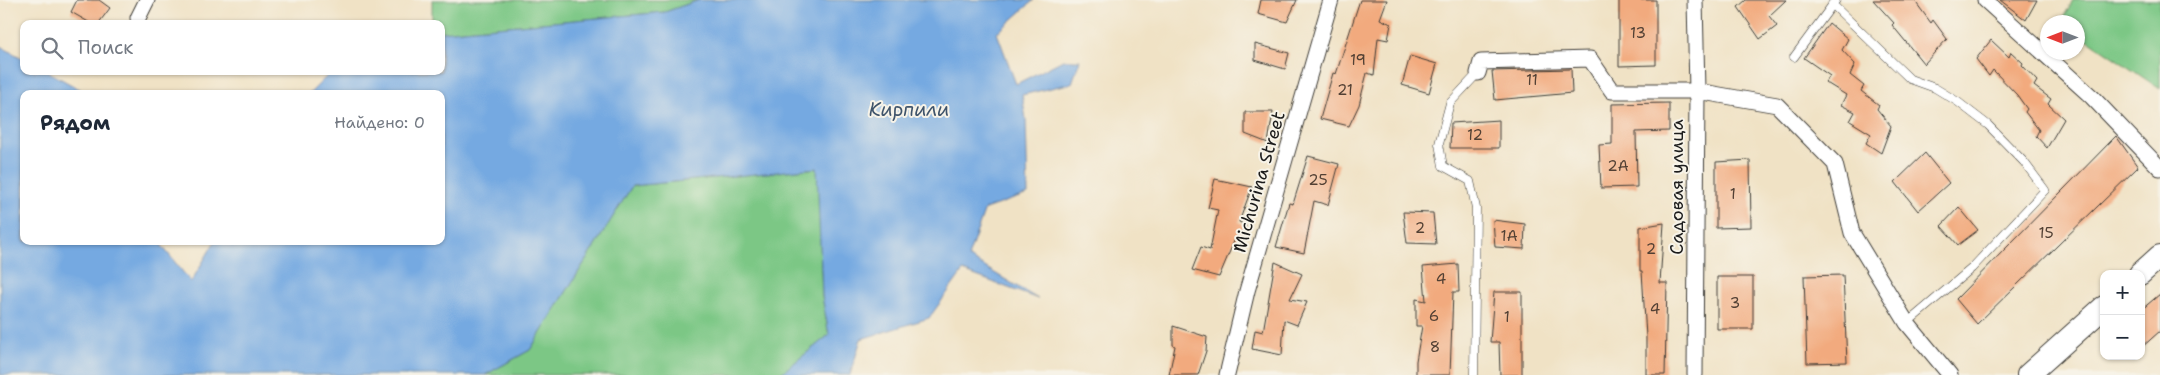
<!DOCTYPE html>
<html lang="ru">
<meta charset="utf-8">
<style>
body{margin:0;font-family:"Shantell Sans",sans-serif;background:#f6f6f7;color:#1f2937}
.controls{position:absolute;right:15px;bottom:15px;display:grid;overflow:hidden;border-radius:10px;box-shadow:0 1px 4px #0004}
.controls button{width:45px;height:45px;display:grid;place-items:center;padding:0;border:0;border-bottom:1px solid #e0e1e3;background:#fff;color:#1f2937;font:25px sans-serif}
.compass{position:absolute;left:2040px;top:15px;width:45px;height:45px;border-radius:50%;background:#fff;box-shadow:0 1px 4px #0004;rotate:270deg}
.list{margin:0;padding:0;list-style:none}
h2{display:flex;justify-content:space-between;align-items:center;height:65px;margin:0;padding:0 20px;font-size:21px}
h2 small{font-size:16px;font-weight:400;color:#747a83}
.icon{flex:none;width:28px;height:28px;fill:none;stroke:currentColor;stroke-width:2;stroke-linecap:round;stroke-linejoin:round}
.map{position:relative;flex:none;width:2160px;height:375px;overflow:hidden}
.search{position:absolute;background:#fff;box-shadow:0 1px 4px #0004;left:20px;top:20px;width:425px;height:55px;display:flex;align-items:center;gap:12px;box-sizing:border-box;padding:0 18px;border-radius:10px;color:#747a83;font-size:19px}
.panel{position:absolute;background:#fff;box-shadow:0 1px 4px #0004;left:20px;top:90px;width:425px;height:155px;border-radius:10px}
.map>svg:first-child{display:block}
.green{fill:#7bc785;stroke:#4c7250}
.water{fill:#74a9e1;stroke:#48627e}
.building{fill:#f2aa7e}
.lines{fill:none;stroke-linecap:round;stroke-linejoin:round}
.lane-casing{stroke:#3c3a35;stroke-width:9}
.street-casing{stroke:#3c3a35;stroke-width:17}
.secondary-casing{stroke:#3c3a35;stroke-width:24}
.lane{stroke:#fff;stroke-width:8}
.street{stroke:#fff;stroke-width:15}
.secondary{stroke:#fff;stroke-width:22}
.labels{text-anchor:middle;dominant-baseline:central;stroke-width:4;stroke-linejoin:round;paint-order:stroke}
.number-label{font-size:15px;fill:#524034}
.street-label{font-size:18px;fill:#1c1c1c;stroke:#f7f3e8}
.water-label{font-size:19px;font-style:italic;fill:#3f546b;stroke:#f7f3e8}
</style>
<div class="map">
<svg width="2160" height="375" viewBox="0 0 2160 375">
<rect width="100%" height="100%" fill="#f7f3e8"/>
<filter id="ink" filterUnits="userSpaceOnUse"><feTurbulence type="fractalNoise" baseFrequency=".02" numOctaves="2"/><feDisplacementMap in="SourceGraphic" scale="10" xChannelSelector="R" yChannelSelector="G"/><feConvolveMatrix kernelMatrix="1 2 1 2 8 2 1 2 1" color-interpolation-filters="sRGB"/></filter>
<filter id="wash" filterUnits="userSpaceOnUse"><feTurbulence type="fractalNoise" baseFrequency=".0096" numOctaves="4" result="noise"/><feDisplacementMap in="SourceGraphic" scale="20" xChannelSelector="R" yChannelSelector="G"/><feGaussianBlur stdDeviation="1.12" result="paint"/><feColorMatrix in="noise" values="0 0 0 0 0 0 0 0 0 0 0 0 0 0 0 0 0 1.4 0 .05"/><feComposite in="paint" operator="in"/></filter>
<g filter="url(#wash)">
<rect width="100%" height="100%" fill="#f0e2c5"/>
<path class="green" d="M432,0H699L665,12L441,32V24H432Z
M2073,0H2160V89L2078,33V22H2061Z
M818,168L822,296L829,335L779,375H485L530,350L632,186Z"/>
<path class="water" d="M699,0H1034L997,33L1016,84L1063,60H1080L1072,83L1022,95L1026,119L1028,194L985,209L968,257L1038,299L963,271L929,318L861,339L850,375H779L829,335L822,296L817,168L632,186L530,350L485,375H0V46L24,59V71H47L88,94H24V241H158L191,282L215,241H441V94H309L332,71H441V32L665,12Z"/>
<g id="blocks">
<path class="building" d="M77,0H99L110,8L98,24H92L71,12Z
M1261,0H1297L1287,22L1258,14Z
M1360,0H1387L1380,19L1391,24L1388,40L1378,38L1374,75L1367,73L1359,105L1349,126L1320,119L1333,73L1336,74Z
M1619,0H1656V65L1619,66Z
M1746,0H1786L1769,16L1777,26L1760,39L1738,7Z
M1873,0H1914L1931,23L1933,20L1947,39L1924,64L1892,25L1894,23Z
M2000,0H2037L2026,20Z
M1829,23L1848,39L1842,50L1855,64L1850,75L1864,86L1861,91L1879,105L1877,109L1891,126L1881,153L1866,143L1871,134L1850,121L1855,112L1841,105L1846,95L1825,82L1830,76L1804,58Z
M1991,40L2009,57L2011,52L2023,63L2022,65L2037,81L2034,86L2051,99L2048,104L2064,119L2047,148L2036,136L2039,130L2025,112L2027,109L2017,95L1993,70L1989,76L1976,59Z
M1255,44L1289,53L1285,69L1255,60Z
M1410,56L1437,64L1429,93L1402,85Z
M1571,69L1572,93L1495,100L1492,71Z
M1669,103V131L1636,132L1637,187L1601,188L1599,145L1612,144V104Z
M1245,112H1273L1268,143L1245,134Z
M1499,120V148H1450L1451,123Z
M2116,136L2138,167L1977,324L1956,299Z
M1925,153L1949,183L1918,211L1895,182Z
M1308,156L1339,164L1328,205L1314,201L1304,253L1276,247L1289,203L1293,204Z
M1750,160L1751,227L1716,228V162Z
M1215,179L1252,187L1239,222L1246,225L1240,240L1235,239L1219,277L1192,270L1201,247L1210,250L1218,210L1208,208Z
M1959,207L1978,230L1958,245L1941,226Z
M1403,212L1433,213L1436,244L1407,243Z
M1493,220L1525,224L1524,249L1495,247Z
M1664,223L1660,283H1667L1665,375H1646V337L1642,271H1640V227Z
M1275,262L1302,274L1290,299L1307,302L1297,325L1284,320L1282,355L1252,349L1255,330L1263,332Z
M1458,264L1459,292H1453L1450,375H1416V361L1422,326H1416V299L1426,301L1423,267Z
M1843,275L1847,362L1807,363L1804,276Z
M1717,277H1753V329H1717Z
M1494,292H1522V375H1500L1499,342H1490Z
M2160,294V331L2141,348V310Z
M1173,326L1207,337L1206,351L1198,375H1169L1175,346L1173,345Z"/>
</g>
</g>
<g filter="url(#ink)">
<use href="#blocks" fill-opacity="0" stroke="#3c3a35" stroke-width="1"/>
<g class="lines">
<g class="lane-casing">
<path id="lane" d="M1832,4L1910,79L1935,88L1958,102L1988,125L2024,162L2045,190L1972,268L1907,323
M1794,57L1836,0
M1474,375L1476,208L1470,181L1443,166L1439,144L1450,103L1478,73"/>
</g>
<g class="street-casing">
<path id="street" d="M1695,0L1697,91L1695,375
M1985,0L2092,97L2160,168
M138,18L147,0
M1478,73L1481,62L1590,59L1612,91H1697L1777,105L1835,164L1852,233L1907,323L1950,375
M1227,375L1247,291L1331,0"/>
</g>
<g class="secondary-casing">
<path id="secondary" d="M2140,274L2160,256
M2028,375L2104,307"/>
</g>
<use href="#lane" class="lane"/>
<use href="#street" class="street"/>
<use href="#secondary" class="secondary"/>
</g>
</g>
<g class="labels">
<g class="number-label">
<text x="1638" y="33">13</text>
<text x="1358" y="60">19</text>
<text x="1532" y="80">11</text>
<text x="1345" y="90">21</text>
<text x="1475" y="135">12</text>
<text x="1618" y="166">2А</text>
<text x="1318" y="180">25</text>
<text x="1733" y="194">1</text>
<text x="1420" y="228">2</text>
<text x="2046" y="233">15</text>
<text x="1509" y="236">1А</text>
<text x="1651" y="249">2</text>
<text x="1441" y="279">4</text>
<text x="1735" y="303">3</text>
<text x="1655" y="309">4</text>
<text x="1434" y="316">6</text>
<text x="1507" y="317">1</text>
<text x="1435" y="347">8</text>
</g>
<g class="street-label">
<text transform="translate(1259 182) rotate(-74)">Michurina Street</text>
<text transform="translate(1677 187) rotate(-90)">Садовая улица</text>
</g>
<g class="water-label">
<text x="909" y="109">Кирпили</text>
</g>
</g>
</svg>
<div class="controls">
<button>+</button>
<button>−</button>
</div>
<svg class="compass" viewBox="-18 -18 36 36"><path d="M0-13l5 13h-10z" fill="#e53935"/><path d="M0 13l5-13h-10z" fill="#747a83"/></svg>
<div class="search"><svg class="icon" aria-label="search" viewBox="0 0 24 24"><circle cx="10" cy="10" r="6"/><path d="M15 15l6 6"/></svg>Поиск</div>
<section class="panel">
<h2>Рядом<small>Найдено: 0</small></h2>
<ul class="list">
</ul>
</section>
</div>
